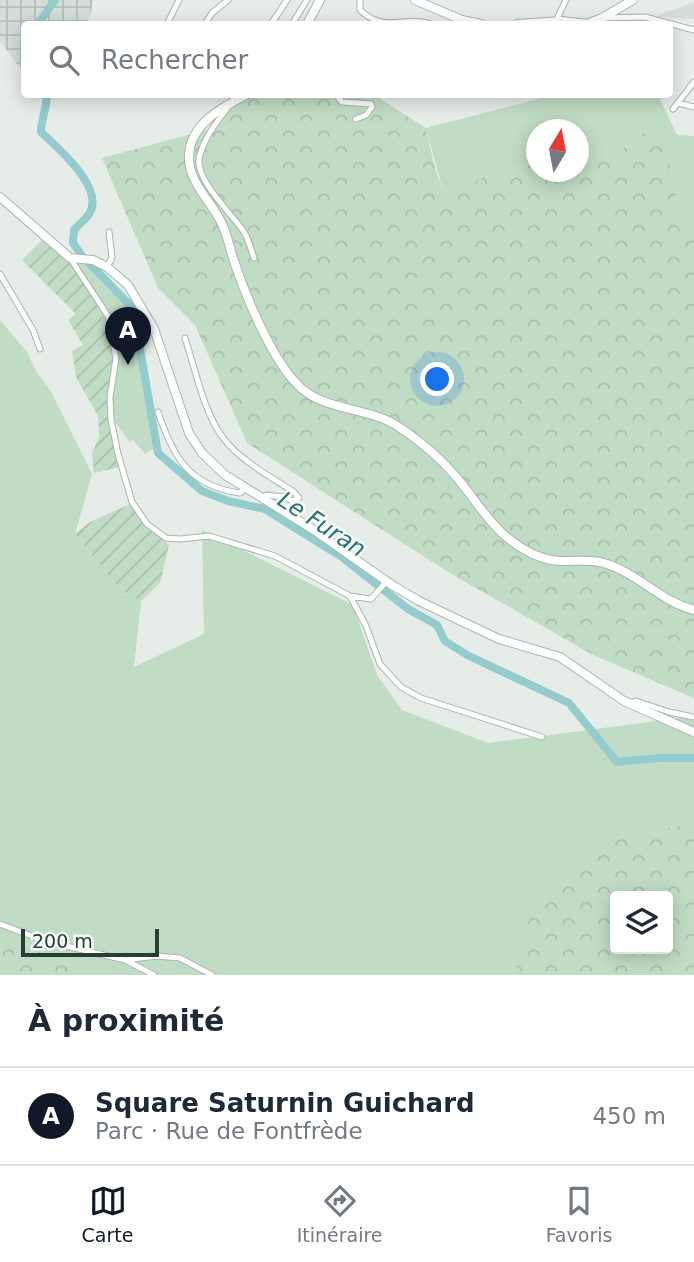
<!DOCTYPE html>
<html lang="fr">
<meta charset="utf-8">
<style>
body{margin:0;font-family:"DejaVu Sans",sans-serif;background:#f6f6f7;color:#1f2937}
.controls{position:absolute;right:21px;bottom:21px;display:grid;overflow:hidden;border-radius:7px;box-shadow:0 4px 18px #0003}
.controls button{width:63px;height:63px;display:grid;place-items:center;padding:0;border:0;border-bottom:2px solid #e0e1e3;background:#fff;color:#1f2937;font:35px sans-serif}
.compass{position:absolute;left:526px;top:119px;width:63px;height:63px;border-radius:50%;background:#fff;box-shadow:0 4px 18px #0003;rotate:10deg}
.scale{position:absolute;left:21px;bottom:18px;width:138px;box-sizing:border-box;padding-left:7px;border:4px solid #263e34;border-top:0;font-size:19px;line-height:24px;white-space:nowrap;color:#263e34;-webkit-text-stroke:5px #f6faf7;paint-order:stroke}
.you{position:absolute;left:438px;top:380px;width:24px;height:24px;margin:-18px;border:5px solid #fff;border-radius:50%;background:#1a73e8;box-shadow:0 0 0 10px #1a73e833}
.badge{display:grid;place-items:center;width:46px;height:46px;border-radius:50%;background:#111827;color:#fff;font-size:23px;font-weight:700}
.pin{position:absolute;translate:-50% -58px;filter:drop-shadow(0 2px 4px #0008)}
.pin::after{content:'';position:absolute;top:37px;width:24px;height:21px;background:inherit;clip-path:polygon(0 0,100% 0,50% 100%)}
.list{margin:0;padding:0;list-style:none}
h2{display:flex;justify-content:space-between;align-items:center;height:91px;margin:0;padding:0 28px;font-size:30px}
h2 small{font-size:23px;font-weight:400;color:#747a83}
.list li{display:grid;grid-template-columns:46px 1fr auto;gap:21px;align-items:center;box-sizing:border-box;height:98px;padding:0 28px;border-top:2px solid #e0e1e3}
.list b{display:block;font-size:26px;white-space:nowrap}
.list p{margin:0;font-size:23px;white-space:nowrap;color:#747a83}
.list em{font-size:23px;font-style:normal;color:#747a83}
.icon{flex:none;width:38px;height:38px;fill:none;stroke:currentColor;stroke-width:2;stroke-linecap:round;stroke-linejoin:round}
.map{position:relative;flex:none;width:694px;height:975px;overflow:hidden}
.search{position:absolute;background:#fff;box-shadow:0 4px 18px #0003;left:21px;right:21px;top:21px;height:77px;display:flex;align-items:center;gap:18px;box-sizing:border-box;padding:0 24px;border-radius:7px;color:#747a83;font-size:26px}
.sheet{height:189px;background:#fff}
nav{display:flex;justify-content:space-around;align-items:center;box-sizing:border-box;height:98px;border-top:2px solid #e0e1e3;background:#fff;font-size:19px;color:#747a83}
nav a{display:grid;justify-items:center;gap:4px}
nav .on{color:#111827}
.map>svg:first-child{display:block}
.built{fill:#d4ddd8}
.industrial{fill:url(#industrial-grid)}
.green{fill:#c1dcc5}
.forest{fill:url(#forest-crowns);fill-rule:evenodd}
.garden{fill:url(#garden-furrows)}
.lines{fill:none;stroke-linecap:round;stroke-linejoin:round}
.river{stroke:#94cbcc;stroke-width:8}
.street-casing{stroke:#a9b5af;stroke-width:7}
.secondary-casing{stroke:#a5b8af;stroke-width:10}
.street{stroke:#fff;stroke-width:5}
.secondary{stroke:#fff;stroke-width:8}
.labels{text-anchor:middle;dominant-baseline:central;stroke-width:5;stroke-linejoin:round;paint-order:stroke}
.water-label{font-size:23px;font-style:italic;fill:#267174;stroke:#f6faf7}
</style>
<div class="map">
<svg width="694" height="975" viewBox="0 0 694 975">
<defs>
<pattern id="industrial-grid" width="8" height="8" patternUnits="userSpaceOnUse" patternTransform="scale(1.75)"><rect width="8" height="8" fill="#d4ddd8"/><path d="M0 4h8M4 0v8" fill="none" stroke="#b6bfba"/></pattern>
<pattern id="forest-crowns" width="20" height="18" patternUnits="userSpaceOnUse" patternTransform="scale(1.75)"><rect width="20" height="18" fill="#c1dcc5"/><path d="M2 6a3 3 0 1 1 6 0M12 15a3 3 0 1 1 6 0" fill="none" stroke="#a6beaa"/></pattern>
<pattern id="garden-furrows" width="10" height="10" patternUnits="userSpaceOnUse" patternTransform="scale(1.75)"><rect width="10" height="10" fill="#c1dcc5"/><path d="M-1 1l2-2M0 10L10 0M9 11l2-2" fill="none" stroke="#a6beaa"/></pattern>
</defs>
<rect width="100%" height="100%" fill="#e6ede9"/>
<path class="built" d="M694,2V19L658,17V15Z"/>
<path class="industrial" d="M0,0H93L91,13L86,24H24V69L19,67L0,41Z"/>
<path class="green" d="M553,95H658L677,135L694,136V237L683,238L668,150L653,126L614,155L579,159L578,130H536V164L517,167L443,191L426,128Z
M80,261L98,275L132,311L146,408L152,426L155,448L145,454L133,440L130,442L112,418L111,401L117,354L114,330L109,314L78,264Z
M0,320L27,352L37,373L50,390L92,474L75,534L121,591L141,601L134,667L204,634L202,530L353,605L377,675L402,710L488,743L694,716V826C672,828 645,827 626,833L531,912L513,975H90L0,933Z"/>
<path class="forest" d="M248,95H374L426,128L434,165L443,191L517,167L536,164V172H578L579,159L614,155L653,126L668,150L683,238L694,237V698L593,655L448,572L247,443L195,325L158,288L102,158L207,130Z
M694,826V975H513L531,912L626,833C646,827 672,828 694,826ZM668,896V949H615V896Z
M0,933L90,975H0Z"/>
<path class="garden" d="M44,238C76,266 115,315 114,360C113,375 108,389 108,403C107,425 114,446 120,467L94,473L92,454L99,436L98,416L76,377L72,351L83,345L68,320L76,314L22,260Z
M130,504L147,526L169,545L160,583L141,601L121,591L75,534L90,522Z"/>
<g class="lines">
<path class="river" d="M38,24L55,0
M24,45V61
M47,94C47,108 41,119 41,132C58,148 106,189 89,214C85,220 78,225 74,230L73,243L82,256L133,308L158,453L202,491L228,501L265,509L342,557L408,609L437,625L445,641L467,655L569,703L617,762L658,758H694"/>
<g class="street-casing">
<path id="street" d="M360,0V10C385,34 404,15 431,24
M602,18L645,17L694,30
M556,21L566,0
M167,24L179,0
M205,24L212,13L228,0
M271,24L287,0
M292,24L307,0
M344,94L339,99L342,102L371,104L372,107L366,115L356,119
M678,103L694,107
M228,107C216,123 203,139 199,159C196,181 233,215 244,232C249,240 251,250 254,258
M673,109L694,82
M70,258L108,316L116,358L110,397L111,420L118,454L132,502L147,524L166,538L180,539L209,536L275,556L350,596L366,626L380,664L401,687L421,698L542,737
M107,267L112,258L109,232
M0,274L33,330L40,349
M185,338C195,368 204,414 224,439C241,461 271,477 294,492L299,498L292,501L285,497L266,495L262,499
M158,412C173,457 189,486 240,493L245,489
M350,596L371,599L387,581
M630,704L636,701L669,712L694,717
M0,924L45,941L125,960L156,956L180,958L212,975
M125,960L154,975"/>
</g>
<g class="secondary-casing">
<path id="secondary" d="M415,0L462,20L481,24
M307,24L320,0
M517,24L562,21L587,24L602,18L633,0
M248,94C222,107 190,124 189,156C188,182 211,201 221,222C227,233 229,246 233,258C245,295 273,363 301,388C328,412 370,407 399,427C423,443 444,461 462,484C475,500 486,518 502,533C519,548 540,561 563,561C579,561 595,559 610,565C641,576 660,601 694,610
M0,197L70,258L93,260L107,267L128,285L154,329L189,433L202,453L225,475L314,530L392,585L419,601L499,639L560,657L624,701L694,732"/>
</g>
<use href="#street" class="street"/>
<use href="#secondary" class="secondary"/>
</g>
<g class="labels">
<g class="water-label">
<text transform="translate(322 524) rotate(33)">Le Furan</text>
</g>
</g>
</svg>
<div class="controls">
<button><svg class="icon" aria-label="layers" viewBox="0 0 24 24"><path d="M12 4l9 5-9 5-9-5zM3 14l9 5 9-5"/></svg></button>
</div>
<svg class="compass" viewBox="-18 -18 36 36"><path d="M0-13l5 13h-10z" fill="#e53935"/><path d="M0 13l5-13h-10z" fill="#747a83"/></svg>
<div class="scale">200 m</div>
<div class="you"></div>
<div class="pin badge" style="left:128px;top:365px">A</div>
<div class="search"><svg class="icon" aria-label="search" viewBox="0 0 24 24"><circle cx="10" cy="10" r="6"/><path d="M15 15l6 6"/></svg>Rechercher</div>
</div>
<section class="sheet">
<h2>À proximité<small></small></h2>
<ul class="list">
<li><span class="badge">A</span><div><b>Square Saturnin Guichard</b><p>Parc · Rue de Fontfrède</p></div><em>450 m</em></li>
</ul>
</section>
<nav>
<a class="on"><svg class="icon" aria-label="map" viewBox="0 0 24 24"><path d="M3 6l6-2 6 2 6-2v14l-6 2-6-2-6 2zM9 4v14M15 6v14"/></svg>Carte</a>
<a><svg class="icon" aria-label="directions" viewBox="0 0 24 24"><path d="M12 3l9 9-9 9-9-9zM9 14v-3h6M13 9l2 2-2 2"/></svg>Itinéraire</a>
<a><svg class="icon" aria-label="saved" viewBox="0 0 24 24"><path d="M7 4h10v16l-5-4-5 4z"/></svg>Favoris</a>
</nav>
